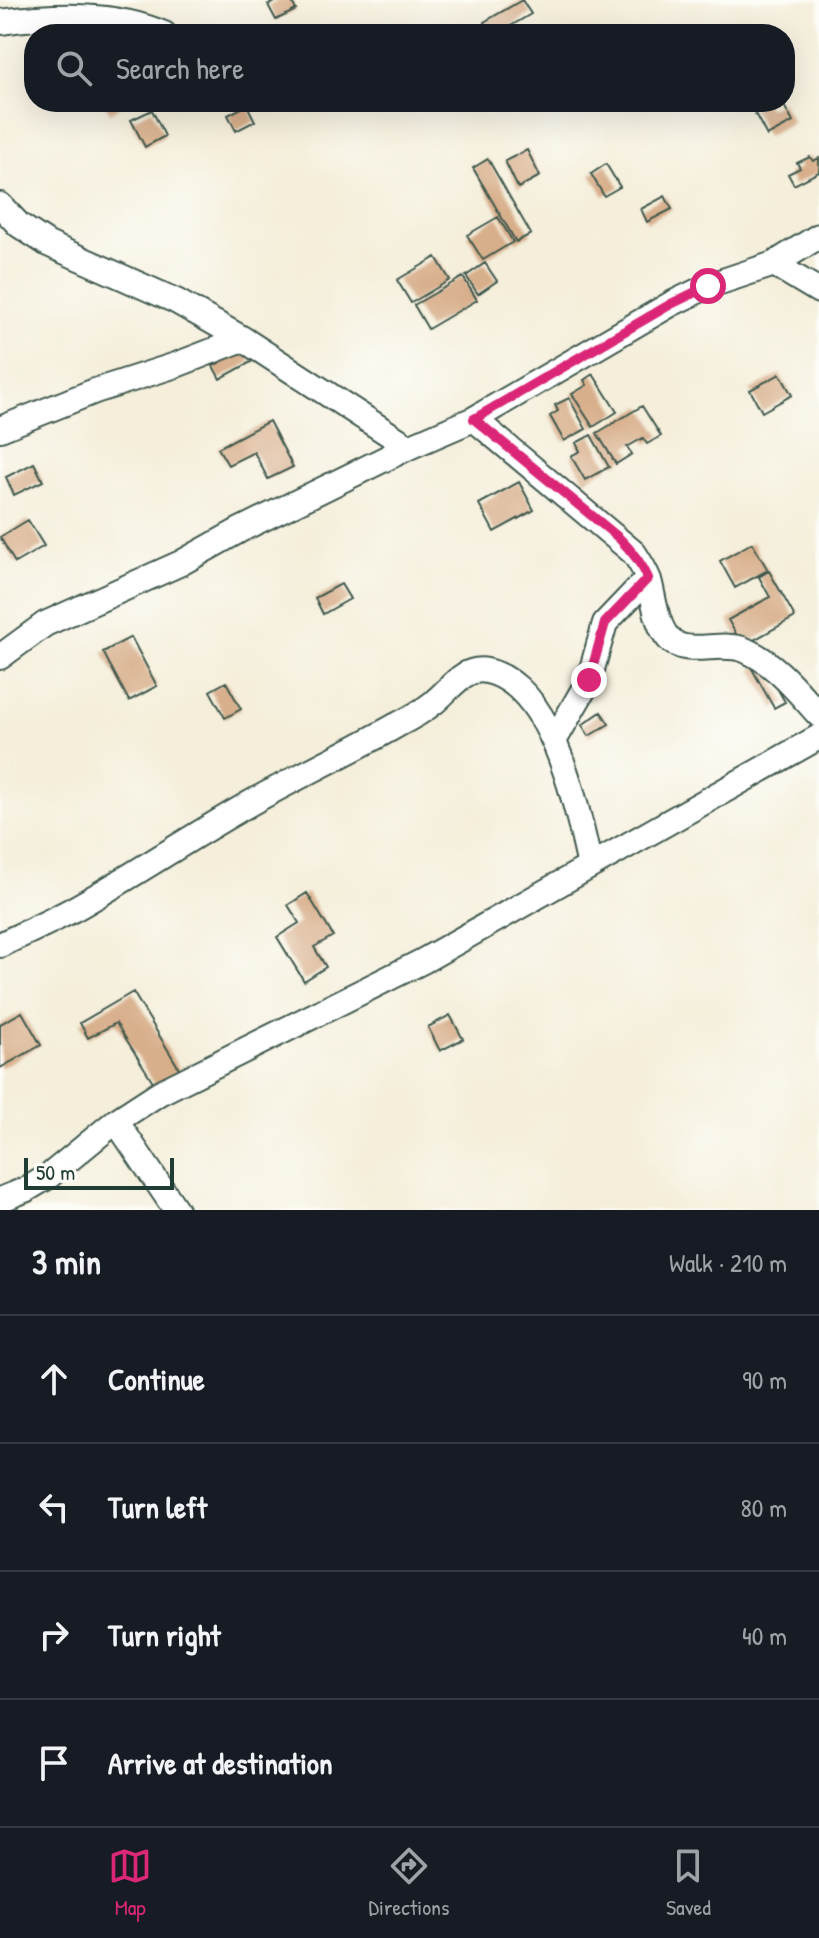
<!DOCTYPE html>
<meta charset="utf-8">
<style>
body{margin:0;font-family:"Patrick Hand",sans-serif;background:#242831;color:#f1f3f6}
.scale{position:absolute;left:24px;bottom:20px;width:150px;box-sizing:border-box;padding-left:8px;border:4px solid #1f3d34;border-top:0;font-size:22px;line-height:28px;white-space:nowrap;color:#1f3d34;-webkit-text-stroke:6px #fdfcf7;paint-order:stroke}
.stop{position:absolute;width:24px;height:24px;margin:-18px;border:6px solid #db2777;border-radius:50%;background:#fff}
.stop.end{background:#db2777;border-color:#fff;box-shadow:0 2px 8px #0008}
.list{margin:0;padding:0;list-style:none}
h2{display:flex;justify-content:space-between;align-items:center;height:104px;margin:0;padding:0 32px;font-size:34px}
h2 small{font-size:26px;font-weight:400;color:#9ea1a6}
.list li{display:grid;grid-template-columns:52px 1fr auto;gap:24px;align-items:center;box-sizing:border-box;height:128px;padding:0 32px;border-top:2px solid #363941}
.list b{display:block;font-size:30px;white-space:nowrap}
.list em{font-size:26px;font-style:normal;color:#9ea1a6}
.icon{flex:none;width:44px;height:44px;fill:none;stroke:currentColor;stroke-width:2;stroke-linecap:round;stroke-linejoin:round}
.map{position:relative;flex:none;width:819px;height:1210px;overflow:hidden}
.search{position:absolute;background:#171b24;box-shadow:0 8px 32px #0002;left:24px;right:24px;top:24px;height:88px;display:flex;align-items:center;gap:20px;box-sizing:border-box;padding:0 28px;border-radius:32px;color:#9ea1a6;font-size:30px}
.sheet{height:616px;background:#171b24}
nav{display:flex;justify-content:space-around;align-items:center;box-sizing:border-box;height:112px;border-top:2px solid #363941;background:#171b24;font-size:22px;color:#9ea1a6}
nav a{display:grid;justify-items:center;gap:4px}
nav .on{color:#db2777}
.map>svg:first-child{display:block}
.building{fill:#d8af8b}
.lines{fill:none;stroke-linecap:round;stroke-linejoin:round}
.minor-casing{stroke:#3f584d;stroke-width:28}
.minor{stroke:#fff;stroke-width:24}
.route{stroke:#db2777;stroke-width:10}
</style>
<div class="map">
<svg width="819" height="1210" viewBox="0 0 819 1210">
<rect width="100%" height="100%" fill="#fdfcf7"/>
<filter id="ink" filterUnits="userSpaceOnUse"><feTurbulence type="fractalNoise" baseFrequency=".0125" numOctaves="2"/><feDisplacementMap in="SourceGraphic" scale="16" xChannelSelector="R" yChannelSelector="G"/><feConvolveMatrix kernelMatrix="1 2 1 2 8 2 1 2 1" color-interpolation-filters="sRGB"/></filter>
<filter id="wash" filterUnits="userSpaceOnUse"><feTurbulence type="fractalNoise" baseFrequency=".006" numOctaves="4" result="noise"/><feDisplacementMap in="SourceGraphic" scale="32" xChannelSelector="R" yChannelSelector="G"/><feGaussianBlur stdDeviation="1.8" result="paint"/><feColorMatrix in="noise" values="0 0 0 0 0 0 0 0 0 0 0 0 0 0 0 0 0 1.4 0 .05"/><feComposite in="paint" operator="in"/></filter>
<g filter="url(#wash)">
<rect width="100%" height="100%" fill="#f4eeda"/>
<g id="blocks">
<path class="building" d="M278,0H291L296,10L276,20L268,5Z
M522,0L531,14L497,34H491L484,22Z
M103,102H127L110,113Z
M764,102L769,108L782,102L793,122L767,136L752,108Z
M247,105L255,121L236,131L228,115Z
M152,110L165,136L145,147L131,120Z
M527,150L540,176L518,188L505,161Z
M810,157L813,161L819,158V172L794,185L788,174L800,168L797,163Z
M488,159L531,234L516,242L473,168Z
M606,164L620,187L604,196L591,174Z
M665,196L672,209L647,222L641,209Z
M498,217L513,242L483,260L467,235Z
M436,257L450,280L411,303L397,280Z
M485,263L497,281L478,294L466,276Z
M463,277L477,300L428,329L414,305Z
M244,349L251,362L220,379L213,366Z
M593,374L617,412L593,427L572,394L587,385L584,380Z
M780,374L792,395L762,412L750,390Z
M569,398L586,429L564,441L550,416L558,411L555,405Z
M642,406L661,436L647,444L643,438L627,447L632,454L616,464L597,433Z
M269,421L293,467L268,479L254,452L228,465L218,448Z
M591,435L609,467L585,480L571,456L580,451L576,443Z
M34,463L43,481L14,495L6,477Z
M519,482L534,510L494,532L479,504Z
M28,520L44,546L15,563L0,537Z
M752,543L768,570L735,588L720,561Z
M769,571L795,617L743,646L728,620L770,597L759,577Z
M341,584L350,599L323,614L315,598Z
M131,637L157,686L129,701L103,652Z
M763,663L785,702L774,708L752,669Z
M226,682L241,709L225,718L210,691Z
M601,712L609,724L589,736L582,725Z
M307,893L333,936L314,947L326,967L304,981L277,937L299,923L288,905Z
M133,992L180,1070L155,1085L116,1023L88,1038L80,1023Z
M22,1012L41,1045L0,1068V1024Z
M450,1015L463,1039L440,1051L428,1027Z"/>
</g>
</g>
<g filter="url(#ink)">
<use href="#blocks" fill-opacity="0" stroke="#3f584d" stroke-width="2"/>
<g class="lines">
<g class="minor-casing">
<path id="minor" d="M0,22C53,15 114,12 164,34
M0,205L19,225L48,244L176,301L243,339L409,447L474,419L634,553C640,562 645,570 649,580C654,598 656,625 669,639C685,657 722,640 745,650C776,663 797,691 819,715
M774,264L819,236
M474,419L671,304L708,286L774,264L819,291
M0,429L95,391L176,365L243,339
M0,657L45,624L181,563L240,530L409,447
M554,741L589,680L605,623L648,578
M0,945C27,932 55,920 81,905C137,873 191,837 247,805C296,777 348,753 397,725C409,719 422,712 433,703C450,690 463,666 487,671C554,686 577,810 590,866
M116,1121L176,1210
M0,1200L27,1189L49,1176L116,1121L159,1093L423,961L819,737"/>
</g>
<use href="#minor" class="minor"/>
</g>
</g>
<g class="lines" filter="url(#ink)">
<path class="route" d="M589,680L605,623L648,578C641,562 631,550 619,538L474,419L671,304L708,286"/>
</g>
</svg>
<div class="scale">50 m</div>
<div class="stop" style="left:708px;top:286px"></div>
<div class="stop end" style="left:589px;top:680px"></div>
<div class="search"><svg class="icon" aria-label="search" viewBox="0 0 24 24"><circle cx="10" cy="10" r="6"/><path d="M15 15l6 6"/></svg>Search here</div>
</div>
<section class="sheet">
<h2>3 min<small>Walk · 210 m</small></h2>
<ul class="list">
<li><svg class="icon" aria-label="ahead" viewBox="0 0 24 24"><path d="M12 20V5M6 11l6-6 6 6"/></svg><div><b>Continue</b></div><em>90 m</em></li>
<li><svg class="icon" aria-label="left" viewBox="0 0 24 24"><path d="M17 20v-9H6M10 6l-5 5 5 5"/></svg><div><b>Turn left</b></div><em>80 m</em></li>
<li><svg class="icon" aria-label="right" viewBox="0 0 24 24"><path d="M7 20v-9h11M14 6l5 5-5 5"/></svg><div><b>Turn right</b></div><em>40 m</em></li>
<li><svg class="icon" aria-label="arrive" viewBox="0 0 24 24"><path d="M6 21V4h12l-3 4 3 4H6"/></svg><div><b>Arrive at destination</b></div></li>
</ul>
</section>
<nav>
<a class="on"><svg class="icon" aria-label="map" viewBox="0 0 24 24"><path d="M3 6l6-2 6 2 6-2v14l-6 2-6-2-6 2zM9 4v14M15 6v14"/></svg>Map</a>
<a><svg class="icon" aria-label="directions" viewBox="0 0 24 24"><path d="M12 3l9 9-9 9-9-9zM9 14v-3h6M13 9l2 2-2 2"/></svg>Directions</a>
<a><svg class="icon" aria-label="saved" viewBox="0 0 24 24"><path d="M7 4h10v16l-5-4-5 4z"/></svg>Saved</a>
</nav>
